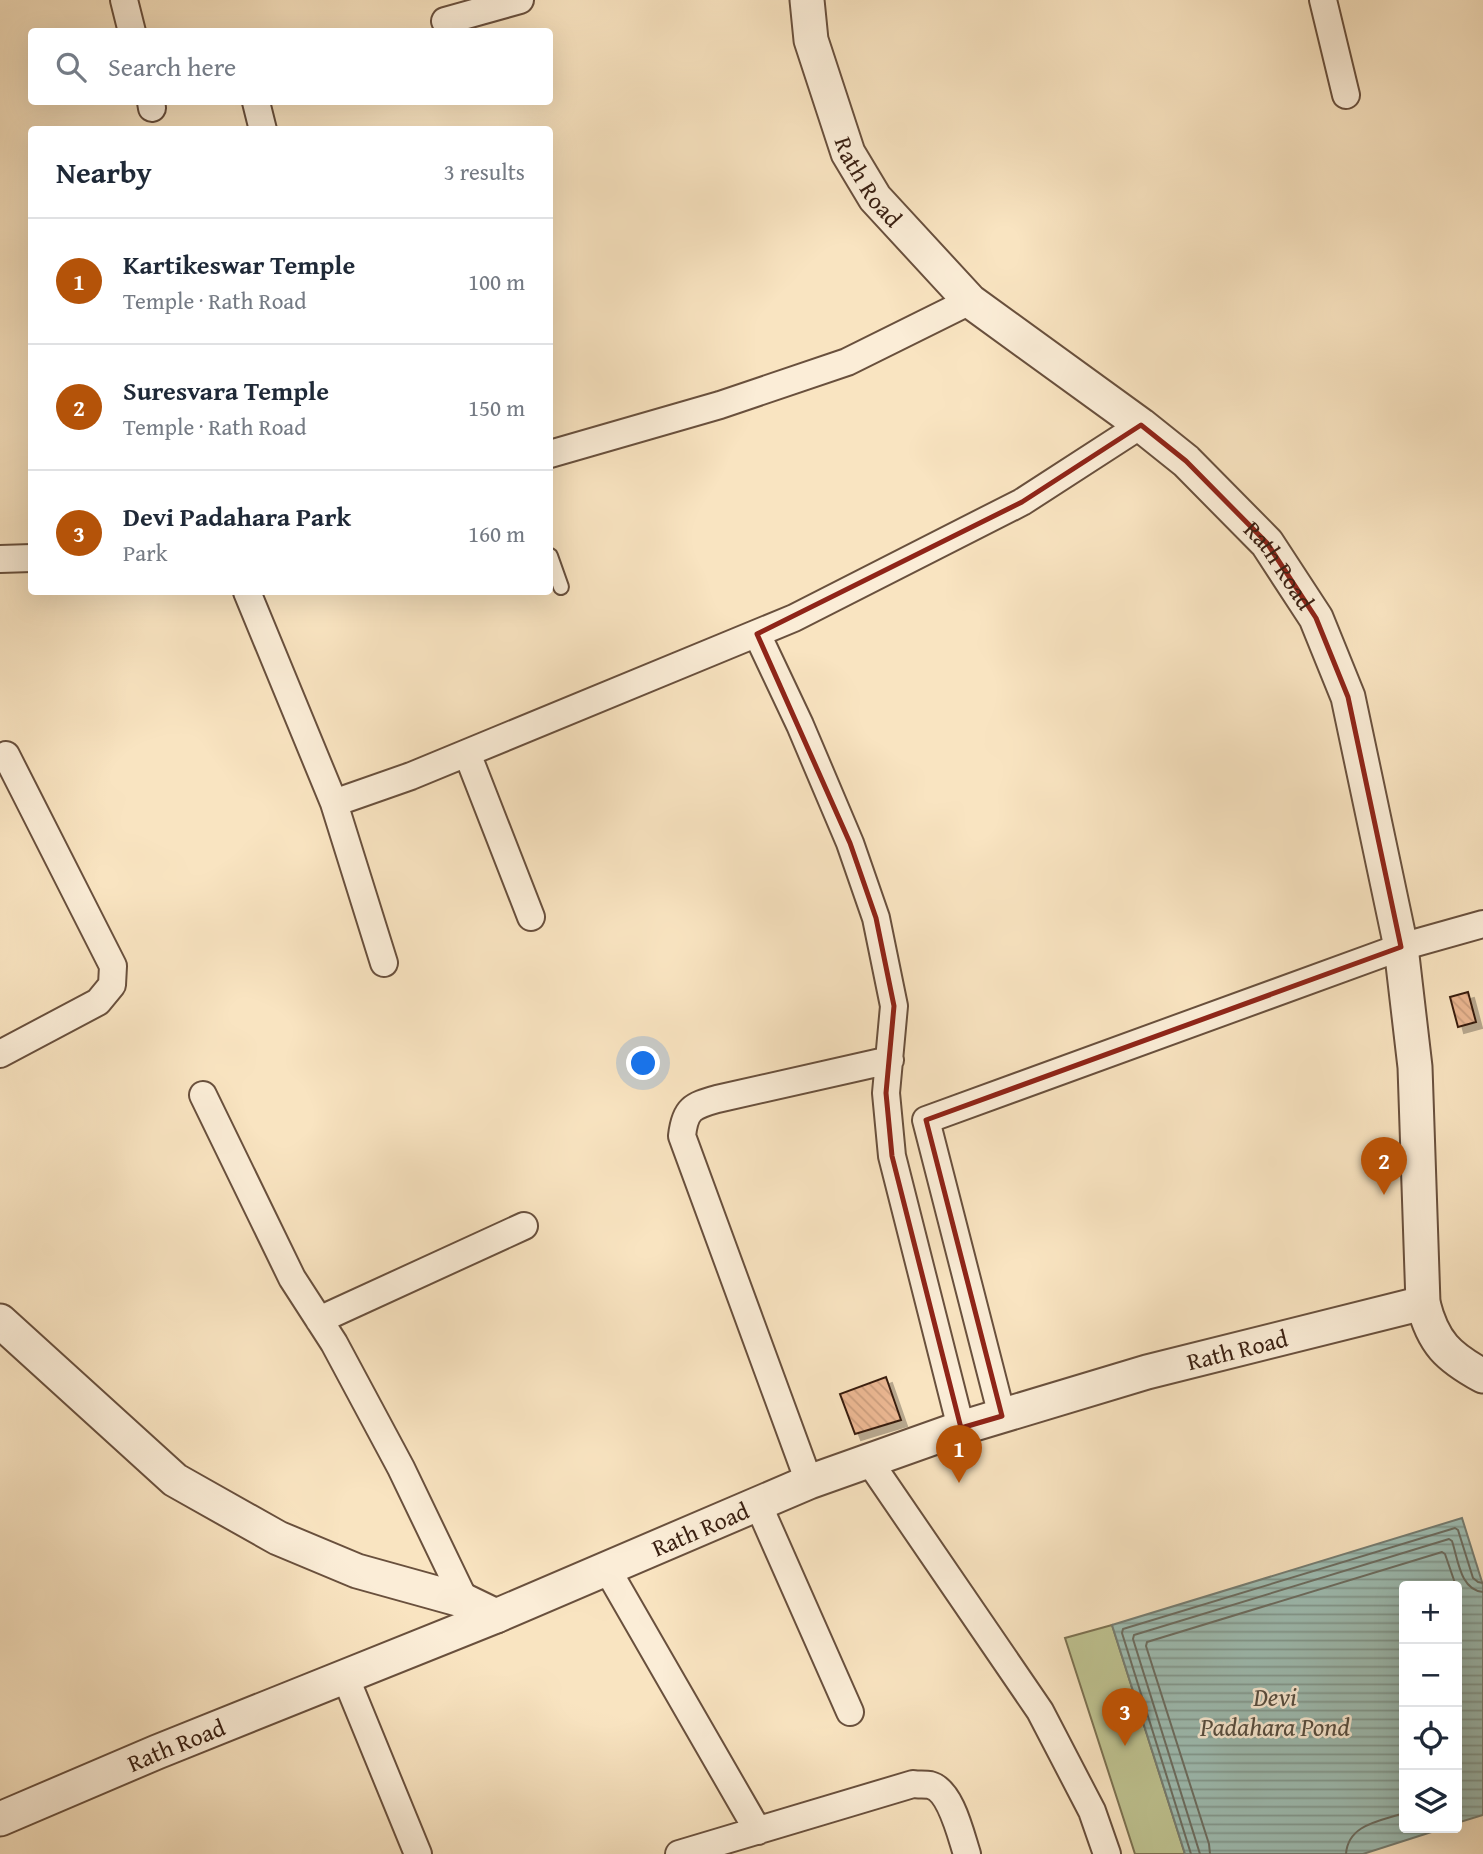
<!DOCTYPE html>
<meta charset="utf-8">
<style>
body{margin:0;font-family:"Gentium Book Plus",serif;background:#f6f6f7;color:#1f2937}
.controls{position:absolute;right:21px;bottom:21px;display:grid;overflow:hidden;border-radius:7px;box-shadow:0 7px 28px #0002}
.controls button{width:63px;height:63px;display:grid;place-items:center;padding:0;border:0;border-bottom:2px solid #e0e1e3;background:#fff;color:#1f2937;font:35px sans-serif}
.you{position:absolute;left:644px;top:1064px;width:24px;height:24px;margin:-18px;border:5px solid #fff;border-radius:50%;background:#1a73e8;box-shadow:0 0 0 10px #1a73e833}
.badge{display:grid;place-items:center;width:46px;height:46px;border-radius:50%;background:#b45309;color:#fff;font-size:23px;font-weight:700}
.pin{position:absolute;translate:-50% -58px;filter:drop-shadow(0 2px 4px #0008)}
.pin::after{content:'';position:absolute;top:37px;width:24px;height:21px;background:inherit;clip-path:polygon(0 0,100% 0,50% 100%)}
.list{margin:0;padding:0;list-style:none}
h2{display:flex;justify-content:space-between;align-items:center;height:91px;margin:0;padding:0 28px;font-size:30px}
h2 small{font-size:23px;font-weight:400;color:#747a83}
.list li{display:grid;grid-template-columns:46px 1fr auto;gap:21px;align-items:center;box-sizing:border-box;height:126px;padding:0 28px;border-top:2px solid #e0e1e3}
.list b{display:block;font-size:26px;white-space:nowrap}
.list p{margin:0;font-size:23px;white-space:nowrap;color:#747a83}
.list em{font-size:23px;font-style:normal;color:#747a83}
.icon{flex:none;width:38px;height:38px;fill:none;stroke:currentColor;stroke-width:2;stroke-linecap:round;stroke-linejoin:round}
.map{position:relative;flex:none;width:1483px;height:1854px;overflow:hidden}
.search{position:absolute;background:#fff;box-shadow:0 7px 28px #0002;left:28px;top:28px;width:525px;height:77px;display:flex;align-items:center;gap:18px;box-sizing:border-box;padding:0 24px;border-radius:7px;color:#747a83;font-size:26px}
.panel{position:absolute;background:#fff;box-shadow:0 7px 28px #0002;left:28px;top:126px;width:525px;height:469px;border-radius:7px}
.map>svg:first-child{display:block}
.green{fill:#bfc492;stroke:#7c7252;stroke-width:2}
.water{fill:url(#water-rules);stroke:#767e73;stroke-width:2}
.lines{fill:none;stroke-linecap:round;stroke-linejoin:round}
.shore{stroke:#6c6e62;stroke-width:2}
.building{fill:url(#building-back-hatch);stroke:#391f11;stroke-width:2;filter:url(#shadow)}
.service-casing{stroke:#69503d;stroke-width:18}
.minor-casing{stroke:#69503d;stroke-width:30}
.tertiary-casing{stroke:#69503d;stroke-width:37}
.service{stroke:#fbedd7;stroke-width:14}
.minor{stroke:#fbedd7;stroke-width:26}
.tertiary{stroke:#fbedd7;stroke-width:33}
.marked{fill:none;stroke:#8f2418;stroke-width:5;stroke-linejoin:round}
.labels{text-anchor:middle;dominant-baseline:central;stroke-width:5;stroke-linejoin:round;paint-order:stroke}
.street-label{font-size:24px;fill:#391f11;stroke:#fbedd7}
.water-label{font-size:26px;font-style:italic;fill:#574f42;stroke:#fbedd7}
</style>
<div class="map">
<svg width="1483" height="1854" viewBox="0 0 1483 1854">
<defs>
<pattern id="water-rules" width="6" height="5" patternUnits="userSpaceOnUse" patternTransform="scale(1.75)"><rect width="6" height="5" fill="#9ebeb4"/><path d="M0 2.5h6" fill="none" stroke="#829a91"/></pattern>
<pattern id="building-back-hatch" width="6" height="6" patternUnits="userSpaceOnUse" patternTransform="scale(1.75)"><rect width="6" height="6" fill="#ebb792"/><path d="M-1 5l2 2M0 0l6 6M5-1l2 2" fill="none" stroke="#ca9d7d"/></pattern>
<filter id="shadow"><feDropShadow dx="6" dy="6" stdDeviation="0" flood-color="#0004"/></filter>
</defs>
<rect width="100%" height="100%" fill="#f9e4c1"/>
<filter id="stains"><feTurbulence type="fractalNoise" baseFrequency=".00286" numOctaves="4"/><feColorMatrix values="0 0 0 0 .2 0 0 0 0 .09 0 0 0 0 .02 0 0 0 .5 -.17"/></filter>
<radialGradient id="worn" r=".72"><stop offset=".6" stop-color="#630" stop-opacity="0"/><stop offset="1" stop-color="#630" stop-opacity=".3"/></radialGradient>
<path class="green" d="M1112,1625L1185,1854H1135L1065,1638Z"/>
<path class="water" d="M1462,1518L1483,1585V1815L1457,1823V1586H1404V1828H1444L1363,1854H1185L1112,1625Z"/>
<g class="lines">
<path class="shore" d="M1191,1854L1122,1633L1123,1629L1455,1528L1458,1530L1473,1578L1478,1582L1483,1583
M1200,1854L1133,1639L1134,1635L1449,1539L1452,1541C1458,1559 1460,1590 1483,1592
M1210,1854L1209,1844L1146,1646L1147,1642L1442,1552L1445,1554L1456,1586
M1346,1854C1348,1824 1381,1821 1404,1813"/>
</g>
<path class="building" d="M1468,992L1476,1022L1458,1027L1450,997Z
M886,1377L901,1420L855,1434L840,1394Z"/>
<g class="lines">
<g class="service-casing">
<path id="service" d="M550,556L561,587"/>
</g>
<g class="minor-casing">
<path id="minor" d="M124,0L132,32
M1323,0L1346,95
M445,21L520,0
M151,102L152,108
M256,102L263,130
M550,454L720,405L847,362L970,301
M0,559L32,558
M247,592L334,803L384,963
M757,634L800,725L850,843L876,918L894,1006L886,1093L892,1156L961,1428
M467,753L531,917
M334,803L411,776L794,618L1022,502L1141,425
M0,1054L98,1002L112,985L113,966L6,755
M203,1095L292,1278L334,1343L401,1468L465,1601
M319,1320L524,1226
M1002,1416L926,1120L1401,947L1483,924
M869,1461L1040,1711L1092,1811L1107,1854
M809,1482L682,1136C685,1109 692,1106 717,1099L890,1060
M758,1504L850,1712
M607,1569L758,1831
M345,1676L418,1854
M679,1854L913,1784C918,1785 925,1784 930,1785C951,1790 961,1836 967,1854"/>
</g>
<g class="tertiary-casing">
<g id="tertiary">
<path id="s1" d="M807,0L811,40L848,153L875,198L970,301L1141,425L1186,461L1267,543L1316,618L1348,697L1401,947L1415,1067L1423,1303C1433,1343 1448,1357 1483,1376"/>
<path d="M0,1321L175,1480L278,1538L357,1571L465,1601L496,1616"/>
<path id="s2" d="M0,1819L157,1752L496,1616L809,1482L961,1428L1147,1372L1423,1303"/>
</g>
</g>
<use href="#service" class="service"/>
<use href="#minor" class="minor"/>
<use href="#tertiary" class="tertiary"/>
</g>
<path class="marked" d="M1141,425L1186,461L1267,543L1316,618L1348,697L1401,947L926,1120L1002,1416L961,1428L892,1156L886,1093L894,1006L876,918L850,843L757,634L1022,502Z"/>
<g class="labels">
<g class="street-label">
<text stroke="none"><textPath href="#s1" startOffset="194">Rath Road</textPath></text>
<text stroke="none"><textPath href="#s1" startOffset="761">Rath Road</textPath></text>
<text stroke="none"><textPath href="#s2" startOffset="1325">Rath Road</textPath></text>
<text stroke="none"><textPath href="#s2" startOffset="758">Rath Road</textPath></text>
<text stroke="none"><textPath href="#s2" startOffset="191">Rath Road</textPath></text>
</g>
<g class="water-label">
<text x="1275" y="1696">Devi<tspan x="1275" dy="30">Padahara Pond</tspan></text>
</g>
</g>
<rect width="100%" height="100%" filter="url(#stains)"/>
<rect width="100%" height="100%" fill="url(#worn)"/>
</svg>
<div class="controls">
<button>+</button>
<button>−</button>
<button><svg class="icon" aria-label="locate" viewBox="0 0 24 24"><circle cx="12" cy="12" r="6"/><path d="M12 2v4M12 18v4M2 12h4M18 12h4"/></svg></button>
<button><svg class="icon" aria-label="layers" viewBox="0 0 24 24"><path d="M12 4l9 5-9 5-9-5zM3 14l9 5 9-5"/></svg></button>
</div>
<div class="you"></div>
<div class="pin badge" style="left:959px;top:1483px">1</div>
<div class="pin badge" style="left:1384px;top:1195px">2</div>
<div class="pin badge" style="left:1125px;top:1746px">3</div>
<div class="search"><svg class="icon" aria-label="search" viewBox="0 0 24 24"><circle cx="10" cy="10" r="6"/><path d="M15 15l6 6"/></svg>Search here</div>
<section class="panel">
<h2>Nearby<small>3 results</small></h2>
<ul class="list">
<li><span class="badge">1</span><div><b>Kartikeswar Temple</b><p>Temple · Rath Road</p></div><em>100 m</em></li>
<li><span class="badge">2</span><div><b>Suresvara Temple</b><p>Temple · Rath Road</p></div><em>150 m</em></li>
<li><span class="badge">3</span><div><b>Devi Padahara Park</b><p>Park</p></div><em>160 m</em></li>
</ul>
</section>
</div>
